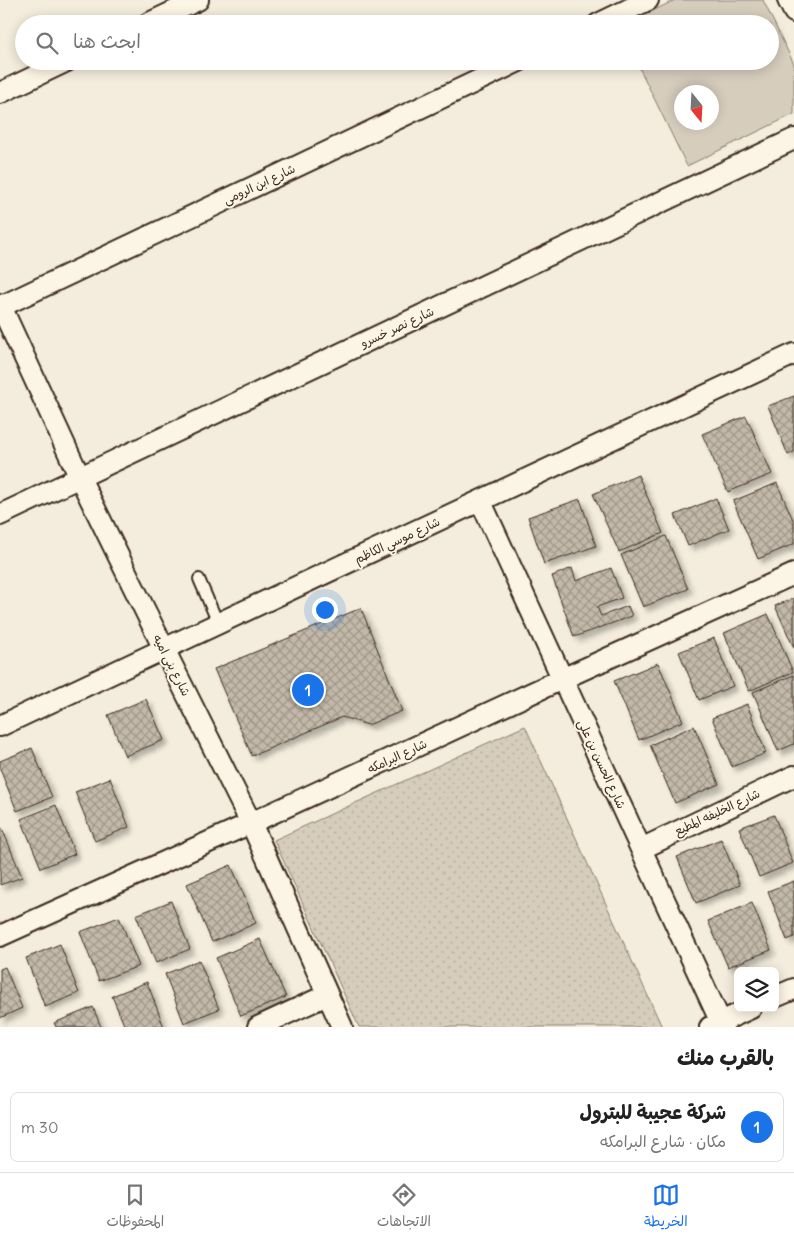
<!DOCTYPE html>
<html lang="ar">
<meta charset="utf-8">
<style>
body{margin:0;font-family:Delius,"Playpen Sans Arabic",sans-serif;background:#f2f2f2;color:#222;direction:rtl}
.controls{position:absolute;right:15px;bottom:15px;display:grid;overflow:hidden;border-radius:8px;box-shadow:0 2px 12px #0003}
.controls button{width:45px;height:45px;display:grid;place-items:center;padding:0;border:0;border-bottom:1px solid #e0e0e0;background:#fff;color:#222;font:25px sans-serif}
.compass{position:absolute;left:674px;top:85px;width:45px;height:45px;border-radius:50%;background:#fff;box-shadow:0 2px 12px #0003;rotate:162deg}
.you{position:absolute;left:324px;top:609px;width:18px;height:18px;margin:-12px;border:4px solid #fff;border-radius:50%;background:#1a73e8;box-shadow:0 0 0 8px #1a73e833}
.badge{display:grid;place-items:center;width:32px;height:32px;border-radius:50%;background:#1a73e8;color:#fff;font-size:16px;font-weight:700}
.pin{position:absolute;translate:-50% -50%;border:2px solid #fff;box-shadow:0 1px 5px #0006}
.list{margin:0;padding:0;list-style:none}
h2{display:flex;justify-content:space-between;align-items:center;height:65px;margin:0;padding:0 20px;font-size:21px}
h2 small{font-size:16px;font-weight:400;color:#767676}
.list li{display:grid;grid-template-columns:32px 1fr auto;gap:15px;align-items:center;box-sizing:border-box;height:70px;margin:0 10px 10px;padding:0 10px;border:1px solid #e0e0e0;border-radius:8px}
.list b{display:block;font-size:19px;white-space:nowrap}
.list p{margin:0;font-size:16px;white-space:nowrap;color:#767676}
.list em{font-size:16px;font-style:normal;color:#767676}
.icon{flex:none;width:28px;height:28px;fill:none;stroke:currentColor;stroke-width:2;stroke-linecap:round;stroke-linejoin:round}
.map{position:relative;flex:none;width:794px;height:1027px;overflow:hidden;direction:ltr}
.search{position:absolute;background:#fff;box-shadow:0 2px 12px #0003;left:15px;right:15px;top:15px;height:55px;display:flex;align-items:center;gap:12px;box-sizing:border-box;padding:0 18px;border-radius:28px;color:#767676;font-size:19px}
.sheet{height:145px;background:#fff}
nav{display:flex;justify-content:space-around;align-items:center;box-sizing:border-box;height:70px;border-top:1px solid #e0e0e0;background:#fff;font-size:14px;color:#767676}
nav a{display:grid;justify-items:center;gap:2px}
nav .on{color:#1a73e8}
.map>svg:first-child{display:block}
.grass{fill:url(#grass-dots);stroke:#887c6e}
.green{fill:#d6cdbd;stroke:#887c6e;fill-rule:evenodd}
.building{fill:url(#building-cross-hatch);stroke:#3b2a1e;filter:url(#shadow)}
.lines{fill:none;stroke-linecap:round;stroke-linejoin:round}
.service-casing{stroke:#3b2a1e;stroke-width:14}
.minor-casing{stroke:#3b2a1e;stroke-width:24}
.service{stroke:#fcf5e5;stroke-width:10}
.minor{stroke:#fcf5e5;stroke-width:20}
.labels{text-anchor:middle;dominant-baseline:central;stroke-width:4;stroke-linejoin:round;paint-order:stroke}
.street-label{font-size:12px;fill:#3b2a1e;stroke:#fcf5e5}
</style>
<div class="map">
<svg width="794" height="1027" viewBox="0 0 794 1027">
<defs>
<pattern id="grass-dots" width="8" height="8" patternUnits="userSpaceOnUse" patternTransform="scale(1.25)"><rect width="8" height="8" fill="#d6cdbd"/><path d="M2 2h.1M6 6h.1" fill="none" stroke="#b9b0a2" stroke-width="1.8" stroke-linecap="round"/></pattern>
<pattern id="building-cross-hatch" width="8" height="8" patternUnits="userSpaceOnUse" patternTransform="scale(1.25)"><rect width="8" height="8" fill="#c3b9aa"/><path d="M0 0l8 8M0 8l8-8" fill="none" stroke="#a0978a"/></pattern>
<filter id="shadow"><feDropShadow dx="4.5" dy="4.5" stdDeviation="2.5" flood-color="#0004"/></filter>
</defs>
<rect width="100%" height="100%" fill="#f4eddd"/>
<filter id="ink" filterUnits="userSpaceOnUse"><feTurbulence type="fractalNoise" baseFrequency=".02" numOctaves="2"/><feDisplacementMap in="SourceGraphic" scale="10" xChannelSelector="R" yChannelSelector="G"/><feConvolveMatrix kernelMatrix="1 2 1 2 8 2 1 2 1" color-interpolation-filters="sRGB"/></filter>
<g filter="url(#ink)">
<path class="grass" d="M525,726L662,1027H359L274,840Z"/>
<path class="green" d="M675,0H763L794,64V114L687,166L636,61H770V24H626ZM682,92H712V122H682Z"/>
<path class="building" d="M794,396V452L788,455L768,406Z
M746,416L772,474L728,492L702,434Z
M638,475L663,533L619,552L593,494Z
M777,483L794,522V544L758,559L733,501Z
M716,498L729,529L688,546L675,515Z
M580,499L596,546L544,564L528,517Z
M666,536L688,589L643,607L621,555Z
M572,568L576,581L611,568L622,598L597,607L601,616L628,606L632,616L574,637L552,576Z
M794,598V648L775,606Z
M361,608L402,711L368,725L342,717L252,756L214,669Z
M768,614L793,672L749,691L724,633Z
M714,638L733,686L699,700L679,652Z
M658,663L683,721L639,740L614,681Z
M794,675V744L778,751L753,692Z
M146,699L164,740L125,756L108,715Z
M747,704L766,753L732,767L712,718Z
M694,726L719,784L675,803L650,745Z
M32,748L52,797L17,811L0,769V761Z
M110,778L129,827L95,841L75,792Z
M56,805L75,854L41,868L21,819Z
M774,815L793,863L759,877L739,828Z
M2,828L22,877L0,885V829Z
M721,839L740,885L696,903L677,857Z
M231,865L256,923L212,942L187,884Z
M794,881V937L787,940L768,891Z
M171,901L190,949L156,963L136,915Z
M752,903L771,950L728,967L708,921Z
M119,917L139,966L99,981L80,932Z
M260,939L286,997L241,1016L216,958Z
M60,944L79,993L45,1007L26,958Z
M199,960L219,1009L184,1023L165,974Z
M5,967L22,1008L0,1018V969Z
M147,982L164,1027H125L112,996Z
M93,1007L101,1027H56L54,1023Z"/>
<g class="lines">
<g class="service-casing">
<path id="service" d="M199,579L218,623"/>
</g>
<g class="minor-casing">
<path id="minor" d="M788,0L794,12
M147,24L198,0
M598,24L648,0
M0,93L67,61
M0,304L80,478L164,649L251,823L342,1027
M0,307L519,61
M481,502L723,1027
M0,515L794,139
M0,726C264,601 530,478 794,354
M641,849L794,776
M0,936L251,823L562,679L794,574
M775,997L794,989
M258,1027L327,995
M710,1027L751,1008"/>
</g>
<use href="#service" class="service"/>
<use href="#minor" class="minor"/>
</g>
</g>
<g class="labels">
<g class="street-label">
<text transform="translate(259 184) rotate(-25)">شارع ابن الرومى</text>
<text transform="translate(397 327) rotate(-25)">شارع نصر خسرو</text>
<text transform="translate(397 540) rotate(-25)">شارع موسي الكاظم</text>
<text transform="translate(172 665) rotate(63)">شارع بنى اميه</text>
<text transform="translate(397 756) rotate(-25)">شارع البرامكه</text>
<text transform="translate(602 764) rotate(65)">شارع الحسن بن على</text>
<text transform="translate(717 812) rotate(-25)">شارع الخليفه المطيع</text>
</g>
</g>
</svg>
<div class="controls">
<button><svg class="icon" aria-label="layers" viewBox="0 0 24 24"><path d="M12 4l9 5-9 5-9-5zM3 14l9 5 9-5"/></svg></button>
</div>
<svg class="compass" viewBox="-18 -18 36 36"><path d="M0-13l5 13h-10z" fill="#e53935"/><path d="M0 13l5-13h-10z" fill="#767676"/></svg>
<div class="you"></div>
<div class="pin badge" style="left:308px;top:690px">1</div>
<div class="search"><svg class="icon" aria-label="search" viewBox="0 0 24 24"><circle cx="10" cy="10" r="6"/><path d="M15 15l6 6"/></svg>ابحث هنا</div>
</div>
<section class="sheet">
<h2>بالقرب منك<small></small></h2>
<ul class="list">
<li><span class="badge">1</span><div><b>شركة عجيبة للبترول</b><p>مكان · شارع البرامكه</p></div><em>30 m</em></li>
</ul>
</section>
<nav>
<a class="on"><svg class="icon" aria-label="map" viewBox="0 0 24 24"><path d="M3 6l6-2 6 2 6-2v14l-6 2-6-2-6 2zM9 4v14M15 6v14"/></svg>الخريطة</a>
<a><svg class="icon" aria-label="directions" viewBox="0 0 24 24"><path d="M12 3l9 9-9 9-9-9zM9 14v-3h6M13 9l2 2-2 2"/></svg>الاتجاهات</a>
<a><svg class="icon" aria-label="saved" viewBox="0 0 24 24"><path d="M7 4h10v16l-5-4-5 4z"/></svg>المحفوظات</a>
</nav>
